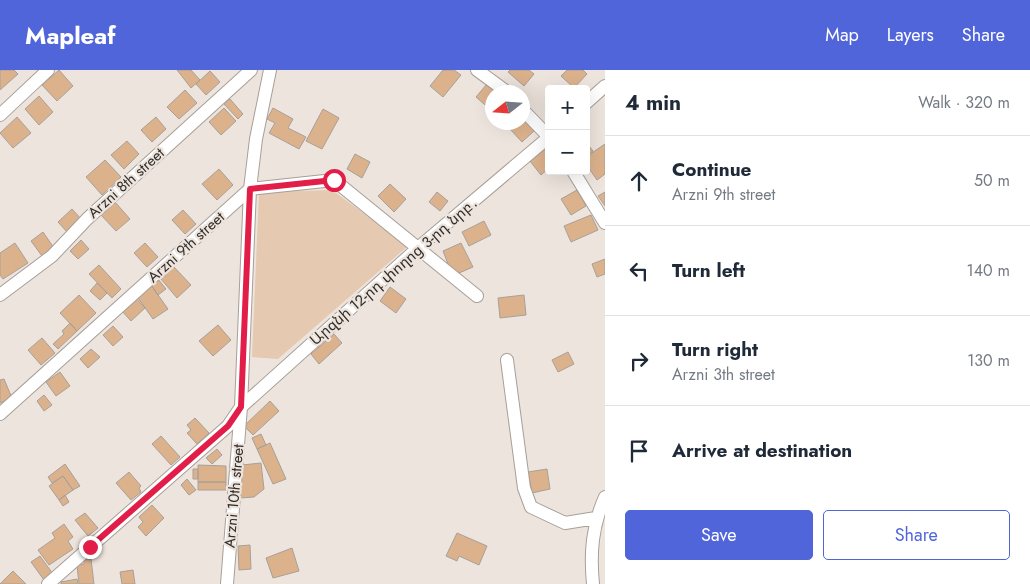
<!DOCTYPE html>
<meta charset="utf-8">
<style>
body{margin:0;font-family:Jost,"Noto Sans Armenian",sans-serif;background:#f6f6f7;color:#1f2937}
.controls{position:absolute;right:15px;top:15px;display:grid;overflow:hidden;border-radius:5px;box-shadow:0 5px 20px #0002}
.controls button{width:45px;height:45px;display:grid;place-items:center;padding:0;border:0;border-bottom:1px solid #e0e1e3;background:#fff;color:#1f2937;font:25px sans-serif}
.compass{position:absolute;left:485px;top:15px;width:45px;height:45px;border-radius:50%;background:#fff;box-shadow:0 5px 20px #0002;rotate:253deg}
.stop{position:absolute;width:15px;height:15px;margin:-11px;border:4px solid #e11d48;border-radius:50%;background:#fff}
.stop.end{background:#e11d48;border-color:#fff;box-shadow:0 1px 5px #0008}
.list{margin:0;padding:0;list-style:none}
h2{display:flex;justify-content:space-between;align-items:center;height:65px;margin:0;padding:0 20px;font-size:21px}
h2 small{font-size:16px;font-weight:400;color:#747a83}
.list li{display:grid;grid-template-columns:32px 1fr auto;gap:15px;align-items:center;box-sizing:border-box;height:90px;padding:0 20px;border-top:1px solid #e0e1e3}
.list b{display:block;font-size:19px;white-space:nowrap}
.list p{margin:0;font-size:16px;white-space:nowrap;color:#747a83}
.list em{font-size:16px;font-style:normal;color:#747a83}
.actions{display:flex;gap:10px;padding:15px 20px}
.actions a{flex:1;padding:11px 0;border:1px solid #5165db;border-radius:5px;text-align:center;font-size:18px;color:#5165db}
.actions .main{background:#5165db;color:#fff}
.icon{flex:none;width:28px;height:28px;fill:none;stroke:currentColor;stroke-width:2;stroke-linecap:round;stroke-linejoin:round}
.map{position:relative;flex:none;width:605px;height:514px;overflow:hidden}
header{display:flex;align-items:center;gap:30px;box-sizing:border-box;height:70px;padding:0 25px;background:#5165db;color:#fff}
header strong{font-size:24px}
nav{display:flex;gap:28px;margin-inline-start:auto;font-size:18px}
main{display:flex}
aside{flex:1;background:#fff}
.map>svg:first-child{display:block}
.green{fill:#e5c9b1}
.building{fill:#dcb28c;stroke:#a7a099}
.lines{fill:none;stroke-linecap:round;stroke-linejoin:round}
.minor-casing{stroke:#a79f98;stroke-width:14}
.minor{stroke:#fff;stroke-width:12}
.route{stroke:#e11d48;stroke-width:6}
.labels{text-anchor:middle;dominant-baseline:central;stroke-width:4.5;stroke-linejoin:round;paint-order:stroke}
.street-label{font-size:15px;fill:#302d2a;stroke:#ede4dd}
</style>
<header>
<strong>Mapleaf</strong>
<nav><a>Map</a><a>Layers</a><a>Share</a></nav>
</header>
<main>
<div class="map">
<svg width="605" height="514" viewBox="0 0 605 514">
<rect width="100%" height="100%" fill="#ede4dd"/>
<path class="green" d="M332,120L408,176L278,289L252,287L259,122Z"/>
<path class="building" d="M0,0H14L18,4L0,20Z
M59,0L73,16L57,31L42,15Z
M177,0H191L200,10L191,18Z
M443,0H454L461,5L443,27L430,16Z
M510,0H529L534,4L524,16L508,2Z
M567,0H583L587,4L574,18L561,6Z
M210,1L220,12L206,25L196,14Z
M487,14L497,22H492V41L476,27Z
M185,20L197,33L179,49L167,37Z
M39,26L53,42L39,55L25,39Z
M230,29L243,44L238,49L224,34Z
M224,38L236,51L221,65L209,52Z
M273,38L293,49L288,58L306,67L299,79L269,63L275,53L267,49Z
M323,39L339,48L322,79L306,71Z
M17,47L31,63L13,78L0,63Z
M156,47L166,59L152,72L141,60Z
M522,47L535,60L522,72L510,59L516,52H522Z
M127,71L139,84L124,99L111,85Z
M586,72L593,81L586,86Z
M605,74V104L597,110L586,94V87Z
M545,79L549,85V98L541,105L530,91Z
M355,84L370,92L362,108L347,99Z
M105,90L121,107L102,125L86,107Z
M219,99L233,115L217,130L202,114Z
M390,114L406,129L394,142L378,126Z
M577,120L586,136L571,145L561,129Z
M437,122L448,131L440,141L429,132Z
M605,122V136L598,126Z
M115,132L130,149L116,161L101,145Z
M72,139L82,150L68,163L58,152Z
M183,140L196,154L185,164L172,150Z
M591,145L598,160L571,172L564,156Z
M484,151L491,165L469,176L462,162Z
M43,162L54,178L42,186L31,171Z
M81,170L89,179L78,189L70,181Z
M15,173L28,193L3,209L0,205V183Z
M145,173L158,187L147,197L134,183Z
M461,173L473,197L459,203L450,199L443,181Z
M605,189V204L597,207L592,194Z
M99,195L121,219L112,228L89,204Z
M174,197L191,215L177,228L161,209Z
M158,209L166,219L158,225L151,215Z
M97,213L107,223L100,230L90,221Z
M151,215L168,239L153,249L136,225Z
M390,217L406,229L396,243L380,231Z
M79,225L96,243L77,261L60,243Z
M524,225L526,245L500,248L498,228Z
M135,227L145,238L131,251L121,240Z
M70,253L77,261L58,279L53,274L64,264L62,261Z
M218,255L231,270L213,286L199,271Z
M113,256L123,267L113,276L103,265Z
M334,264L342,273L319,294L311,284Z
M42,268L55,283L41,295L28,280Z
M91,279L100,287L88,298L80,289Z
M568,282L574,294L558,302L552,290Z
M60,302L70,316L56,326L46,312Z
M4,309L12,328L0,333V310Z
M44,325L52,335L44,341L37,331Z
M270,331L279,341L253,365L244,356Z
M195,348L209,363L197,374L187,363L191,360L187,355Z
M261,364L266,375L257,379L252,368Z
M161,366L180,387L171,395L152,374Z
M270,373L286,409L273,414L257,379Z
M217,379L222,385L212,394L206,388Z
M261,393L264,419L254,427L240,428L242,395Z
M65,394L80,416L73,420L63,406L52,413L48,407Z
M198,395L226,396V412H198Z
M193,399H198V409H193Z
M547,399L550,419L532,423L528,402Z
M129,402L141,416L139,418L141,422L131,430L116,413Z
M63,406L73,420L59,430L49,416Z
M187,409L196,420L189,425L181,415Z
M198,412H226V420H198Z
M65,425L69,432L63,436L59,430Z
M152,435L164,448L146,466L138,457L143,452L139,447Z
M85,443L98,458L88,466L75,450Z
M64,454L73,467L68,471L73,479L49,495L38,480L55,468L52,463Z
M457,463L487,476L479,495L459,486L457,491L446,486Z
M250,475L251,499L239,500L238,476Z
M292,478L299,501L273,508L266,488Z
M40,486L53,504L44,510L31,492Z
M91,489L94,514H79L77,495L84,494V490Z
M133,500L135,514H122L120,502Z
M13,501L26,514H0Z
M77,509L78,514H61V512Z"/>
<g class="lines">
<g class="minor-casing">
<path id="minor" d="M477,0L507,22
M586,33L605,16
M522,39L549,67
M0,45L48,0
M573,101L605,153
M0,225L52,186L87,149L251,0
M507,290L524,418L531,437L565,453L596,448
M0,344L250,119L334,110L477,226
M48,514L228,356L241,337L419,177L549,67
M227,514L241,337L250,119L256,69L270,0
M593,514C590,483 592,456 605,427"/>
</g>
<use href="#minor" class="minor"/>
</g>
<g class="lines">
<path class="route" d="M90,477L228,356L241,337L250,119L334,110"/>
</g>
<g class="labels">
<g class="street-label">
<text transform="translate(126 113) rotate(-42)">Arzni 8th street</text>
<text transform="translate(186 177) rotate(-42)">Arzni 9th street</text>
<text transform="translate(394 201) rotate(-41)">Արզնի 12-րդ փողոց 3-րդ նրբ․</text>
<text transform="translate(234 426) rotate(-85)">Arzni 10th street</text>
</g>
</g>
</svg>
<div class="controls">
<button>+</button>
<button>−</button>
</div>
<svg class="compass" viewBox="-18 -18 36 36"><path d="M0-13l5 13h-10z" fill="#e53935"/><path d="M0 13l5-13h-10z" fill="#747a83"/></svg>
<div class="stop" style="left:334px;top:110px"></div>
<div class="stop end" style="left:90px;top:477px"></div>
</div>
<aside>
<h2>4 min<small>Walk · 320 m</small></h2>
<ul class="list">
<li><svg class="icon" aria-label="ahead" viewBox="0 0 24 24"><path d="M12 20V5M6 11l6-6 6 6"/></svg><div><b>Continue</b><p>Arzni 9th street</p></div><em>50 m</em></li>
<li><svg class="icon" aria-label="left" viewBox="0 0 24 24"><path d="M17 20v-9H6M10 6l-5 5 5 5"/></svg><div><b>Turn left</b></div><em>140 m</em></li>
<li><svg class="icon" aria-label="right" viewBox="0 0 24 24"><path d="M7 20v-9h11M14 6l5 5-5 5"/></svg><div><b>Turn right</b><p>Arzni 3th street</p></div><em>130 m</em></li>
<li><svg class="icon" aria-label="arrive" viewBox="0 0 24 24"><path d="M6 21V4h12l-3 4 3 4H6"/></svg><div><b>Arrive at destination</b></div></li>
</ul>
<div class="actions"><a class="main">Save</a><a>Share</a></div>
</aside>
</main>
